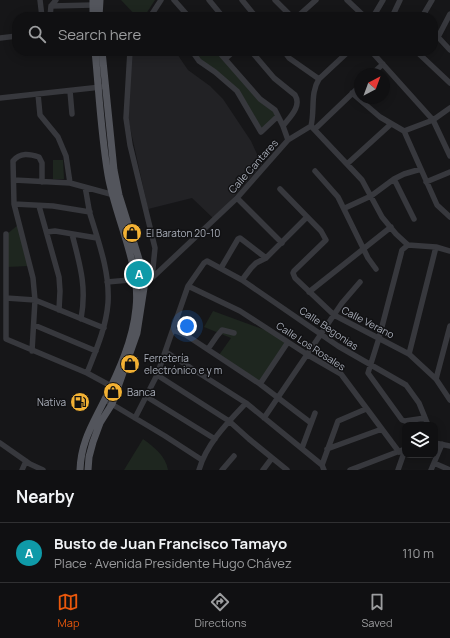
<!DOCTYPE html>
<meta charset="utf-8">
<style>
body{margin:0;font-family:Manrope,sans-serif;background:#19191b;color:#f1f3f6}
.controls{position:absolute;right:12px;bottom:12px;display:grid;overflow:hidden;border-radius:8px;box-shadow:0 2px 10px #0003}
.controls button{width:36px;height:36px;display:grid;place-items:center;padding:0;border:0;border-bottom:1px solid #303032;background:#101012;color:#f1f3f6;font:20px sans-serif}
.compass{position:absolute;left:354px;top:68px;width:36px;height:36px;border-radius:50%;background:#101012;box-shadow:0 2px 10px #0003;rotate:41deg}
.you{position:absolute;left:187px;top:326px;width:14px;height:14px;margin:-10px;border:3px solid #fff;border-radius:50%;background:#1a73e8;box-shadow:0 0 0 6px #1a73e833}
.badge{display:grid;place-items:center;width:26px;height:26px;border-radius:50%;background:#ea580c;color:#fff;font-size:13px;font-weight:700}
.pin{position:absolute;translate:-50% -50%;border:2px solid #fff;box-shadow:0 1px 4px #0006}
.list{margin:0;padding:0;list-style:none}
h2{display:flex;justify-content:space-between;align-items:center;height:52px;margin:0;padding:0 16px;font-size:17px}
h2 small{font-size:13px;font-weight:400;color:#9c9d9f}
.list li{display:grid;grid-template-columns:26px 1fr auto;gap:12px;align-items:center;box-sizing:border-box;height:60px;padding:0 16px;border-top:1px solid #303032}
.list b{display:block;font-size:15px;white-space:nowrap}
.list p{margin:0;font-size:13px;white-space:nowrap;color:#9c9d9f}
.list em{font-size:13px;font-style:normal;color:#9c9d9f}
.icon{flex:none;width:22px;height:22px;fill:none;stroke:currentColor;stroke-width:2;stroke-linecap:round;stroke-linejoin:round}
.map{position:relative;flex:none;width:450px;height:470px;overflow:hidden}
.search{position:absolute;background:#101012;box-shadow:0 2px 10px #0003;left:12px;right:12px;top:12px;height:44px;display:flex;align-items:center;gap:10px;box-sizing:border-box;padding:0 14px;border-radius:16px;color:#9c9d9f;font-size:15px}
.sheet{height:112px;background:#101012}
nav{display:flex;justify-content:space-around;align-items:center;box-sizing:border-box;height:56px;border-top:1px solid #303032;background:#101012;font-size:11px;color:#9c9d9f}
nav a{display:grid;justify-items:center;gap:2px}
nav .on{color:#ea580c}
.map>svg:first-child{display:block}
.built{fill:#222225}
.green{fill:#1e261f}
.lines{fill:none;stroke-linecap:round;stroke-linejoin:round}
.minor{stroke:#37383d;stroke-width:5.5}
.major{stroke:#53555c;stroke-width:7}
.labels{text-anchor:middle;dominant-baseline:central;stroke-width:3;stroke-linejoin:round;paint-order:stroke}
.street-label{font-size:10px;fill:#a8adb8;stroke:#111113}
.poi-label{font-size:10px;fill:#a8adb8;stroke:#111113;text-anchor:start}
</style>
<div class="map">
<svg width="450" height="470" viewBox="0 0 450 470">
<rect width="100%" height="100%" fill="#161618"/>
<path class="built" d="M132,51H175L188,70L210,86L223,99L251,141L262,165L214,219L192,198L148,209L128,118Z"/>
<path class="green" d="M121,0H155L144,17H137Z
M193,51H217L277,116L262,132L237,91L199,60Z
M53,160H63L64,179H53Z
M18,225L29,266L6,267L7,234Z
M213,311L276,334L287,342L260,382L219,355L231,338L204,327Z
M143,439C154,447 166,456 168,470H124Z"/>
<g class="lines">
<path class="minor" d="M40,0L42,17
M174,0L189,17
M209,0L223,17
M242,0L256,17
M275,0L292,17
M347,0L365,17
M51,6L93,5
M450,14L438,37L450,50
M50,17L51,6L56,0
M150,17L161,0
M297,17L316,0
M373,17L383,0
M392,17L400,0
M422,17L432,0
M0,38L17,36
M130,51L126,118L130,145L155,248L152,278
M192,51L199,61L215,72L237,91L261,132L278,116
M218,51L260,99L275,110L283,126L288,140
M251,51L274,78L295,95C302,106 290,117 283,126
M284,51L289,58L319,79
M371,51L433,120L450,156
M416,51L450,83
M225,59L234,51
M372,74L383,64
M70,91L72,114
M352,93L380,117L404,131L437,205L450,217
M38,94L40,115L58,137L66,156L70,183
M0,98L101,87
M311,126L362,180L382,217L396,234L408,245
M315,129L360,86
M404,131L433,120L450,108
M347,164L391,124
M315,171L338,197L368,258L376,269
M394,179L414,219
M14,180L70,183L114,195
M426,182L450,172
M85,187C87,196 88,205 90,214C99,243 110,273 108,303C106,328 96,350 87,373
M280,189L321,231L326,240L294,271L293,273L295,278L334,315L409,354L436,379L450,400
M237,198L282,243
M14,204L53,206L90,212
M39,206L59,277L60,291L59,310
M345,208L371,196L394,179L404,174L421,169
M47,232L55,231L97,238
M6,234V339L87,373L111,386
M72,234C80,265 87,287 81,319
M221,268L238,239L240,238L266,258
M242,280L251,268L256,263L266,258L307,217
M107,282L152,278L237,198L288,140L311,126C315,110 310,93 319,79L349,51
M188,286L240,311L308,355L341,374L399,452
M309,292L391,227
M6,298L35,300L104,328
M34,325L96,351
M173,330L186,335L260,384L311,423
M208,349L217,336L222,330L234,333
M32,351L35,300L33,278L14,204L13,161C20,152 30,154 39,157L42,163V182
M166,352L246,403L322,465L324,470
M409,354L436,247
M157,375L229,421L249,439L287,470
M436,379L450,326
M260,384L288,342
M147,397L215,439
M105,400L165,436L202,460
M135,418L157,375L188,286L204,263L207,261L242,280L338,346L406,385L419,403L428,425
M264,418L342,303L360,282
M425,418L405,421L402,420L368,373L379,338L402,250L408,245L436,247L450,251
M0,443L30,464L43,470
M435,443L450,446
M302,448L315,413
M327,449L382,429
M434,463L450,470
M322,465L338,421L366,409
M22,470L26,461
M199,470C206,444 228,422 246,403
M222,470L234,456
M263,470L272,458
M350,470L405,449
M398,470L405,450
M431,470L442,444"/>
<path class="major" d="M93,17V0
M99,17L100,0
M80,470C81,441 93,424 105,399C119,371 133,340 136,308C141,265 115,217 108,175C101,134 99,92 95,51
M88,470L89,457L93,442L100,423L112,404L137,333L144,288L143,272L119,195L114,170L102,51"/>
</g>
<defs>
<g id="shop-disc" transform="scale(1)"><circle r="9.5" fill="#f2b134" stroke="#111113"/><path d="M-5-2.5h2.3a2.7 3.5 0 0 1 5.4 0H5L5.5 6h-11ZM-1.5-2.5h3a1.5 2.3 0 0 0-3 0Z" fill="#111"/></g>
<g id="fuel-disc" transform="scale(1)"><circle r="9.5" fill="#f2b134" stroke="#111113"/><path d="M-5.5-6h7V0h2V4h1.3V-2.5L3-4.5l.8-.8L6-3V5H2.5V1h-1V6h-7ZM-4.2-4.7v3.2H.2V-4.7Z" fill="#111"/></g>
</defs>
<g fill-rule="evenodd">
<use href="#shop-disc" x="132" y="233"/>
<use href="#shop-disc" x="130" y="364"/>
<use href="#shop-disc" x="113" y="392"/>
<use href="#fuel-disc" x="80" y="402"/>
</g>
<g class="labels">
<g class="street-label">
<text transform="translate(253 166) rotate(-48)">Calle Cantares</text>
<text transform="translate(368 322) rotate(27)">Calle Verano</text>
<text transform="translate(329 328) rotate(34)">Calle Begonias</text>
<text transform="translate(311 346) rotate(33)">Calle Los Rosales</text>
</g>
<g class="poi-label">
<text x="146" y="233">El Baraton 20-10</text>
<text x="144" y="358">Ferretería<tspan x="144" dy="12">electrónico e y m</tspan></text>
<text x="127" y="392">Banca</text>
<text x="66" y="402" text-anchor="end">Nativa</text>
</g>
</g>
</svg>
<div class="controls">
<button><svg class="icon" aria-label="layers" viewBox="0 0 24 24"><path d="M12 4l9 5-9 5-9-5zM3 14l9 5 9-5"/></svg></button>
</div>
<svg class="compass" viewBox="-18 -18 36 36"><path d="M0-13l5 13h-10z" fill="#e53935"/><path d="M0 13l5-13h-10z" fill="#9c9d9f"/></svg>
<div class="you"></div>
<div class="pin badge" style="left:139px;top:274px;background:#0f9aa8">A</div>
<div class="search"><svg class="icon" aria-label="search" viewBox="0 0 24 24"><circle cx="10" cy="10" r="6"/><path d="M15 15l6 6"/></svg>Search here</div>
</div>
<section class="sheet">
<h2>Nearby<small></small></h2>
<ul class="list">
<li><span class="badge" style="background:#0f9aa8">A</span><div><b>Busto de Juan Francisco Tamayo</b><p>Place · Avenida Presidente Hugo Chávez</p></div><em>110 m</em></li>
</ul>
</section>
<nav>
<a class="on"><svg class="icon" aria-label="map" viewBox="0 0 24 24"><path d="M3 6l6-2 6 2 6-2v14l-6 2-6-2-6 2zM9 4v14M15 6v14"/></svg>Map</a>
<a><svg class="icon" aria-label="directions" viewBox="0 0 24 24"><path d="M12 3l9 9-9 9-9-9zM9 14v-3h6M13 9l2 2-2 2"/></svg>Directions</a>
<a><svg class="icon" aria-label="saved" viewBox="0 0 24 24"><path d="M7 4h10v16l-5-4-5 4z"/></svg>Saved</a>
</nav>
